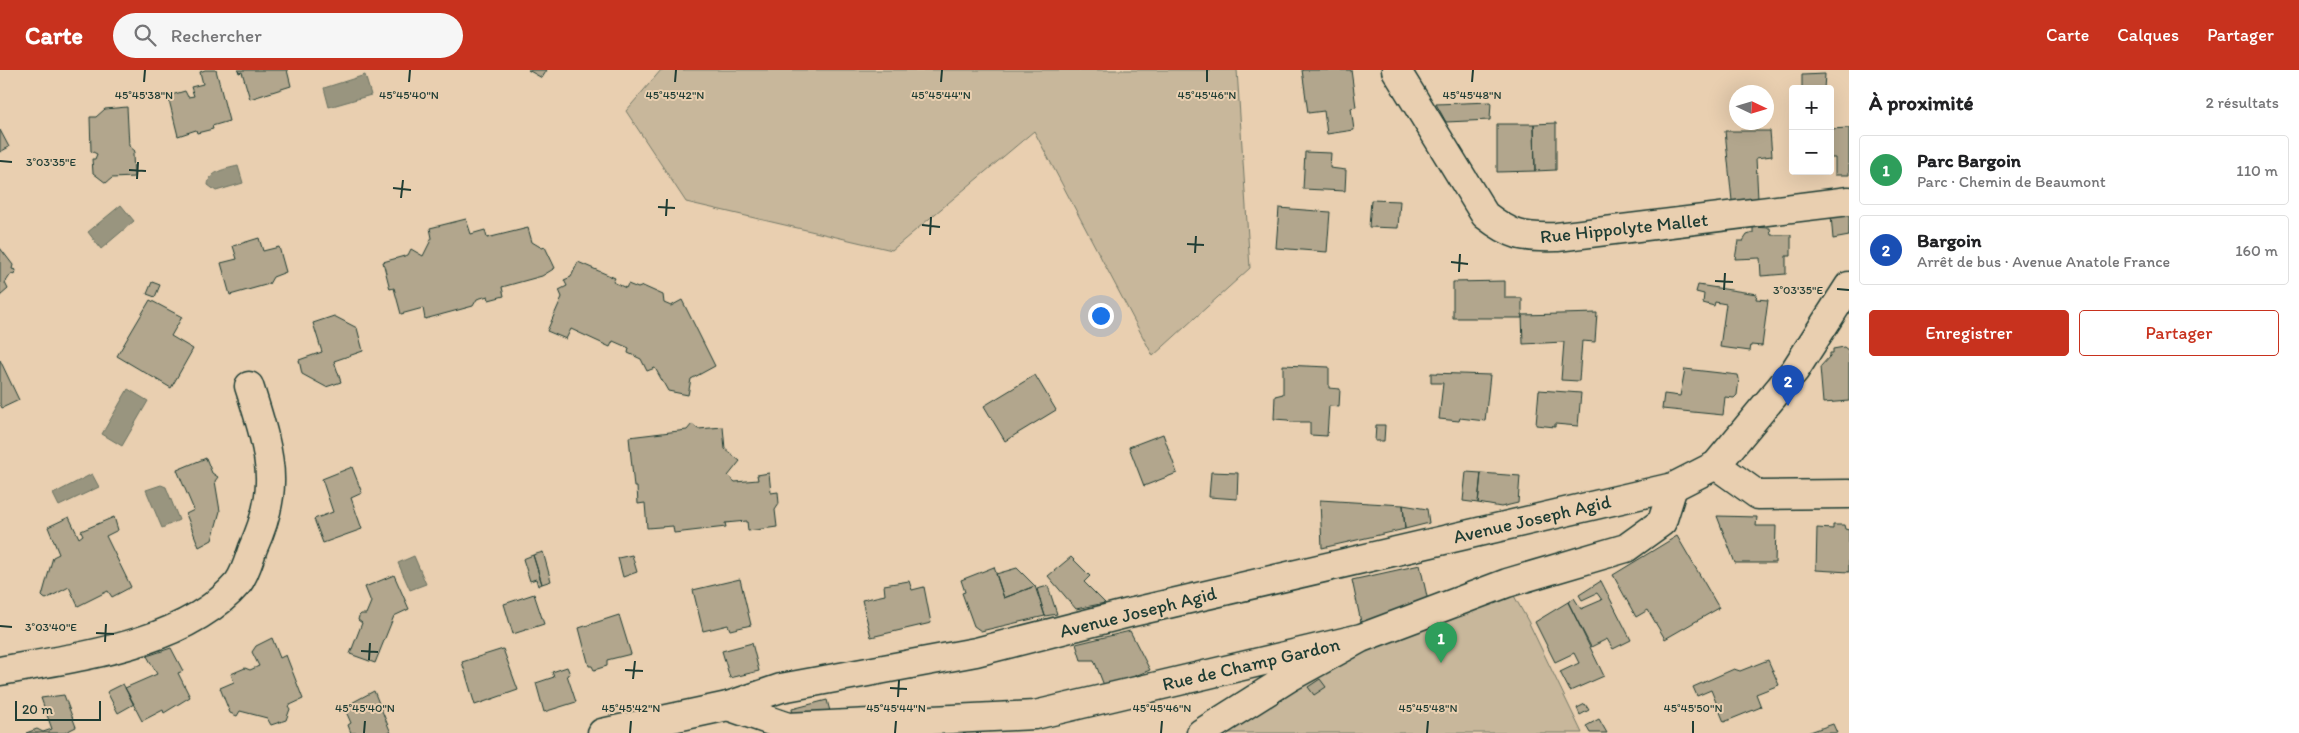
<!DOCTYPE html>
<html lang="fr">
<meta charset="utf-8">
<style>
body{margin:0;font-family:Itim,sans-serif;background:#f6f6f6;color:#202124}
.controls{position:absolute;right:15px;top:15px;display:grid;overflow:hidden;border-radius:5px;box-shadow:0 5px 20px #0002}
.controls button{width:45px;height:45px;display:grid;place-items:center;padding:0;border:0;border-bottom:1px solid #e0e0e0;background:#fff;color:#202124;font:25px sans-serif}
.compass{position:absolute;left:1729px;top:15px;width:45px;height:45px;border-radius:50%;background:#fff;box-shadow:0 5px 20px #0002;rotate:94deg}
.scale{position:absolute;left:15px;bottom:12px;width:86px;box-sizing:border-box;padding-left:5px;border:2px solid #1f3d34;border-top:0;font-size:14px;line-height:18px;white-space:nowrap;color:#1f3d34;-webkit-text-stroke:4px #e9cfb0;paint-order:stroke}
.you{position:absolute;left:1100px;top:245px;width:18px;height:18px;margin:-12px;border:4px solid #fff;border-radius:50%;background:#1a73e8;box-shadow:0 0 0 8px #1a73e833}
.badge{display:grid;place-items:center;width:32px;height:32px;border-radius:50%;background:#c8321e;color:#fff;font-size:16px;font-weight:700}
.pin{position:absolute;translate:-50% -41px;filter:drop-shadow(0 1px 2px #0008)}
.pin::after{content:'';position:absolute;top:26px;width:18px;height:15px;background:inherit;clip-path:polygon(0 0,100% 0,50% 100%)}
.list{margin:0;padding:0;list-style:none}
h2{display:flex;justify-content:space-between;align-items:center;height:65px;margin:0;padding:0 20px;font-size:21px}
h2 small{font-size:16px;font-weight:400;color:#757577}
.list li{display:grid;grid-template-columns:32px 1fr auto;gap:15px;align-items:center;box-sizing:border-box;height:70px;margin:0 10px 10px;padding:0 10px;border:1px solid #e0e0e0;border-radius:5px}
.list b{display:block;font-size:19px;white-space:nowrap}
.list p{margin:0;font-size:16px;white-space:nowrap;color:#757577}
.list em{font-size:16px;font-style:normal;color:#757577}
.actions{display:flex;gap:10px;padding:15px 20px}
.actions a{flex:1;padding:11px 0;border:1px solid #c8321e;border-radius:5px;text-align:center;font-size:18px;color:#c8321e}
.actions .main{background:#c8321e;color:#fff}
.icon{flex:none;width:28px;height:28px;fill:none;stroke:currentColor;stroke-width:2;stroke-linecap:round;stroke-linejoin:round}
.map{position:relative;flex:none;width:1849px;height:663px;overflow:hidden}
header{display:flex;align-items:center;gap:30px;box-sizing:border-box;height:70px;padding:0 25px;background:#c8321e;color:#fff}
header strong{font-size:24px}
nav{display:flex;gap:28px;margin-inline-start:auto;font-size:18px}
.search{width:350px;height:45px;background:#f6f6f6;display:flex;align-items:center;gap:12px;box-sizing:border-box;padding:0 18px;border-radius:28px;color:#757577;font-size:19px}
main{display:flex}
aside{flex:1;background:#fff}
.map>svg:first-child{display:block}
.green{fill:#c8b79b;stroke:#747a68}
.water{fill:#99957f;stroke:#687261}
.building{fill:#b2a68d;stroke:#1f3d34}
.lines{fill:none;stroke-linecap:round;stroke-linejoin:round}
.minor-casing{stroke:#1f3d34;stroke-width:31}
.major-casing{stroke:#1f3d34;stroke-width:31}
.minor{stroke:#e9cfb0;stroke-width:28}
.major{stroke:#e9cfb0;stroke-width:28}
.ticks{fill:none;stroke:#1f3d34;stroke-width:2}
.labels{text-anchor:middle;dominant-baseline:central;stroke-width:4;stroke-linejoin:round;paint-order:stroke}
.street-label{font-size:19px;fill:#1f3d34;stroke:#e9cfb0}
.ticks-label{font-size:12px;text-anchor:middle;fill:#1f3d34;stroke:#e9cfb0;stroke-width:4;stroke-linejoin:round;paint-order:stroke}
</style>
<header>
<strong>Carte</strong>
<div class="search"><svg class="icon" aria-label="search" viewBox="0 0 24 24"><circle cx="10" cy="10" r="6"/><path d="M15 15l6 6"/></svg>Rechercher</div>
<nav><a>Carte</a><a>Calques</a><a>Partager</a></nav>
</header>
<main>
<div class="map">
<svg width="1849" height="663" viewBox="0 0 1849 663">
<rect width="100%" height="100%" fill="#e9cfb0"/>
<filter id="ink" filterUnits="userSpaceOnUse"><feTurbulence type="fractalNoise" baseFrequency=".02" numOctaves="2"/><feDisplacementMap in="SourceGraphic" scale="10" xChannelSelector="R" yChannelSelector="G"/><feConvolveMatrix kernelMatrix="1 2 1 2 8 2 1 2 1" color-interpolation-filters="sRGB"/></filter>
<g filter="url(#ink)">
<path class="green" d="M661,0H1237L1250,198L1153,286L1034,61L892,180L686,132L626,41Z
M1513,524L1528,551L1582,663H1225L1332,595L1379,573Z"/>
<path class="water" d="M365,5L371,25L329,37L324,18Z
M238,96L243,113L216,121L208,115C209,101 226,99 238,96Z
M121,135L134,151L101,179L88,162Z
M128,319L148,331L122,376L102,364Z
M92,404L99,417L59,436L53,424Z
M161,415L166,417L179,450L162,458L146,420Z
M414,486L426,514L410,520L398,493Z"/>
<path class="building" d="M205,0H216L229,51L212,56L213,59L197,63L196,60L178,66L168,26L185,21L188,27L194,26L191,17L203,14L200,2Z
M238,0H287L291,16L250,29L242,2L239,3Z
M528,0H547L542,8Z
M1302,0H1351L1356,37L1351,38L1354,60L1327,64L1324,41L1308,43Z
M1825,4L1824,19H1802V5Z
M1491,32L1490,50L1446,52L1436,34Z
M127,37L129,76L135,81L133,84L134,107L112,108L106,113L93,103L92,89H95L97,84L91,81L90,47H96L105,39Z
M1556,53V100L1535,101L1534,54Z
M1497,54H1534L1535,101L1497,102Z
M1849,58V105H1835V88H1830V59Z
M0,60L9,77L0,82Z
M1725,61H1770L1772,86L1756,88L1758,129L1732,131Z
M1305,82L1331,83L1330,98L1346,100L1345,121L1303,119Z
M1371,130L1400,131L1398,158L1369,157Z
M1279,138L1330,142L1327,182L1276,178Z
M1849,143V166L1833,169L1831,145Z
M466,149L471,164L485,160L487,168L528,158L532,172L542,178L545,177L555,198L542,206L502,217L504,226L489,230L488,226L477,229L473,236L425,249L423,238L401,244L394,218L390,219L383,192L408,185L411,179L423,186L432,168L430,158Z
M1753,157L1770,158L1771,165H1791V186H1786V204L1761,206L1760,188L1735,189L1738,171H1743L1747,165L1753,163Z
M259,168L263,181L279,177L286,202L273,207L269,214L230,225L221,193L237,189L233,176Z
M0,178L13,195L12,199L16,200L15,205L11,204L5,213L8,219L0,226Z
M578,192L615,208L613,212L626,218L628,214L638,218L643,216L663,225L664,233L671,236L682,230L715,296L691,309L688,325L668,321L655,298L647,301L641,289L628,283L629,278L613,271L610,277L571,259L566,269L547,261L562,227L559,220L567,216L564,210L571,207Z
M1505,211V228H1522V248H1453V212Z
M152,212L160,215L155,227L147,224Z
M1698,215L1757,224L1756,229L1768,230L1762,276L1751,275L1750,281L1720,277L1726,234L1715,232L1714,236L1703,233L1704,224L1696,222Z
M150,230L182,247L171,266L193,279L171,318L117,286Z
M1597,243L1595,272L1582,271L1579,311L1561,310L1564,272L1523,274L1522,245Z
M334,246L357,258L363,281L334,291L341,312L326,317L302,304L299,290L322,282L313,253Z
M1844,277L1849,281V331L1823,333L1820,297L1830,286V283H1833V279Z
M0,290L19,330L2,338L0,334Z
M1283,295L1329,297V318L1340,319L1339,337L1329,336L1327,366L1310,365V352H1290L1288,350L1274,349L1275,326L1283,324Z
M1685,299L1738,305L1739,309L1737,325L1734,328L1725,327L1723,345L1662,339L1664,324L1680,326Z
M1431,303L1490,305L1485,351L1460,348L1459,351L1439,349L1443,313H1431Z
M1035,305L1056,340L1005,371L984,336Z
M1539,320L1581,323L1578,356L1555,354V357L1536,355Z
M692,354L698,359L723,357L725,379L740,391L728,406L735,412L758,410L757,405L769,403L771,423L778,422L779,434L775,440L777,457L748,461L747,451L725,453L726,457L674,463L673,456L647,458L645,433L638,434L637,417H634L629,367L687,360Z
M1376,355H1385L1384,371H1375Z
M1163,364L1177,403L1144,416L1129,377Z
M206,388L212,403L218,407L215,411L220,441L212,470L199,477L186,444L194,440L177,400Z
M352,397L362,423L351,428L362,459L323,473L314,449L333,442L322,409Z
M1211,402L1238,403L1237,429L1209,427Z
M1466,402L1481,403L1478,433L1463,431Z
M1481,403L1520,406L1518,433L1501,437L1478,433Z
M1320,430L1403,435L1405,459L1322,478Z
M1403,435L1427,439L1429,453L1405,459Z
M1717,446L1757,447L1756,456H1776L1775,493H1735Z
M69,447L79,468L83,465L81,461L114,447L118,460L106,466L131,517L112,527L108,521L78,536L69,517L46,529L44,528L42,526L53,487L59,484L48,457Z
M1833,455H1844L1845,459L1849,460V502L1816,500L1817,458L1833,459Z
M1677,466L1719,538L1665,569L1648,540L1636,547L1613,505Z
M543,482L551,511L542,514L533,485Z
M533,485L542,514L538,516L536,509L530,511L523,489Z
M632,485L637,502L623,507L618,488Z
M1071,487L1090,506L1084,512L1105,533L1076,539L1048,506Z
M1420,495L1428,531L1362,557L1352,510Z
M994,497L1004,528L1035,516L1045,546L981,561L974,556L962,523L965,522L961,510Z
M1017,498L1035,516L1004,528L996,504Z
M394,505L409,539L394,546L375,593L350,584L362,553L358,550L359,546L361,544H366L371,532L365,517Z
M740,509L751,555L730,560L728,555L703,561L693,520Z
M909,511L912,520L924,517L931,553L871,567L862,530L885,525L884,515Z
M1601,511L1631,570L1613,579L1607,569L1591,577L1568,532L1574,528L1581,539L1602,530L1597,523L1582,530L1579,525Z
M1048,516L1057,544L1045,546L1037,519Z
M534,524L544,554L513,564L504,534Z
M1568,532L1604,606L1570,621L1560,602L1579,593L1574,583L1555,592L1535,552Z
M619,545L631,584L607,590V596L594,600L592,596H589L579,558Z
M1130,561L1150,600L1105,618L1094,590H1081L1076,574Z
M272,568L280,588L286,585L303,629L288,636L290,639L286,650L271,655L267,648L240,641L237,646L230,643L220,618L234,612L231,604L245,598L250,600L259,596L252,582L256,576Z
M752,573L759,601L730,608L722,581Z
M171,578L183,601L178,603L190,627L164,643L163,640L142,651L125,618L157,604L147,586Z
M503,579L518,620L475,635L462,592Z
M1768,590L1779,615L1756,624L1761,637L1724,652L1711,620L1697,626L1693,617L1734,599L1740,601Z
M567,597L570,604L567,605L576,632L544,642L536,613L554,607L552,602Z
M1320,609L1326,617L1314,625L1308,617Z
M123,614L134,634L118,643L107,622Z
M374,621L391,663H351L348,655L351,653L344,637Z
M64,625L76,657L64,663H26L37,659L43,662L52,659L41,628Z
M827,630L831,645H793L792,639Z
M1585,634L1589,640L1580,645L1577,638Z
M1599,649L1607,663H1590L1586,656Z
M1833,654L1837,663H1807Z"/>
<g class="lines">
<g class="minor-casing">
<path id="minor" d="M1396,0L1485,145C1512,166 1523,168 1557,167L1849,131
M1716,395L1758,425L1849,424
M0,601C77,587 185,575 238,513C245,504 249,489 253,478C262,458 270,435 270,412C271,383 258,344 249,316
M728,636L788,657L1035,645L1361,568
M1201,663L1290,607L1361,568L1507,513L1626,478L1662,452L1673,417"/>
</g>
<g class="major-casing">
<path id="major" d="M602,663L728,636L781,618L976,582L1129,543L1673,417L1716,395L1795,300L1849,216"/>
</g>
<use href="#minor" class="minor"/>
<use href="#major" class="major"/>
</g>
</g>
<path class="ticks" d="M144,12L145,0M409,12L410,0M675,12L676,0M941,12L942,0M1207,12V0M1472,12L1473,0M0,91L12,92M129,100L146,101M137,109L138,92M393,118L411,120M401,128L403,110M658,137L675,138M666,146L667,129M922,155L940,157M930,165L931,147M1187,174L1204,175M1195,183L1196,166M1451,192L1468,194M1459,202L1460,184M1715,211L1733,212M1837,219L1849,220M1724,220L1725,203M0,556L12,557M96,563L114,564M105,572L106,554M361,581L378,582M369,590L370,573M625,600L643,601M633,609L635,591M890,618L907,619M898,627L899,610M364,663L365,651M630,663L631,651M895,663L896,651M1161,663L1162,651M1427,663L1428,651M1693,663V651"/>
<g class="labels">
<g class="street-label">
<text transform="translate(1624 158) rotate(-6)">Rue Hippolyte Mallet</text>
<text transform="translate(1532 449) rotate(-13)">Avenue Joseph Agid</text>
<text transform="translate(1138 542) rotate(-14)">Avenue Joseph Agid</text>
<text transform="translate(1251 594) rotate(-13)">Rue de Champ Gardon</text>
</g>
</g>
<g class="ticks-label">
<text x="144" y="29">45°45'38"N</text>
<text x="409" y="29">45°45'40"N</text>
<text x="675" y="29">45°45'42"N</text>
<text x="941" y="29">45°45'44"N</text>
<text x="1207" y="29">45°45'46"N</text>
<text x="1472" y="29">45°45'48"N</text>
<text x="51" y="96">3°03'35"E</text>
<text x="1798" y="224">3°03'35"E</text>
<text x="51" y="561">3°03'40"E</text>
<text x="365" y="642">45°45'40"N</text>
<text x="631" y="642">45°45'42"N</text>
<text x="896" y="642">45°45'44"N</text>
<text x="1162" y="642">45°45'46"N</text>
<text x="1428" y="642">45°45'48"N</text>
<text x="1693" y="642">45°45'50"N</text>
</g>
</svg>
<div class="controls">
<button>+</button>
<button>−</button>
</div>
<svg class="compass" viewBox="-18 -18 36 36"><path d="M0-13l5 13h-10z" fill="#e53935"/><path d="M0 13l5-13h-10z" fill="#757577"/></svg>
<div class="scale">20 m</div>
<div class="you"></div>
<div class="pin badge" style="left:1441px;top:593px;background:#2e9e5b">1</div>
<div class="pin badge" style="left:1788px;top:336px;background:#1a4fb4">2</div>
</div>
<aside>
<h2>À proximité<small>2 résultats</small></h2>
<ul class="list">
<li><span class="badge" style="background:#2e9e5b">1</span><div><b>Parc Bargoin</b><p>Parc · Chemin de Beaumont</p></div><em>110 m</em></li>
<li><span class="badge" style="background:#1a4fb4">2</span><div><b>Bargoin</b><p>Arrêt de bus · Avenue Anatole France</p></div><em>160 m</em></li>
</ul>
<div class="actions"><a class="main">Enregistrer</a><a>Partager</a></div>
</aside>
</main>
